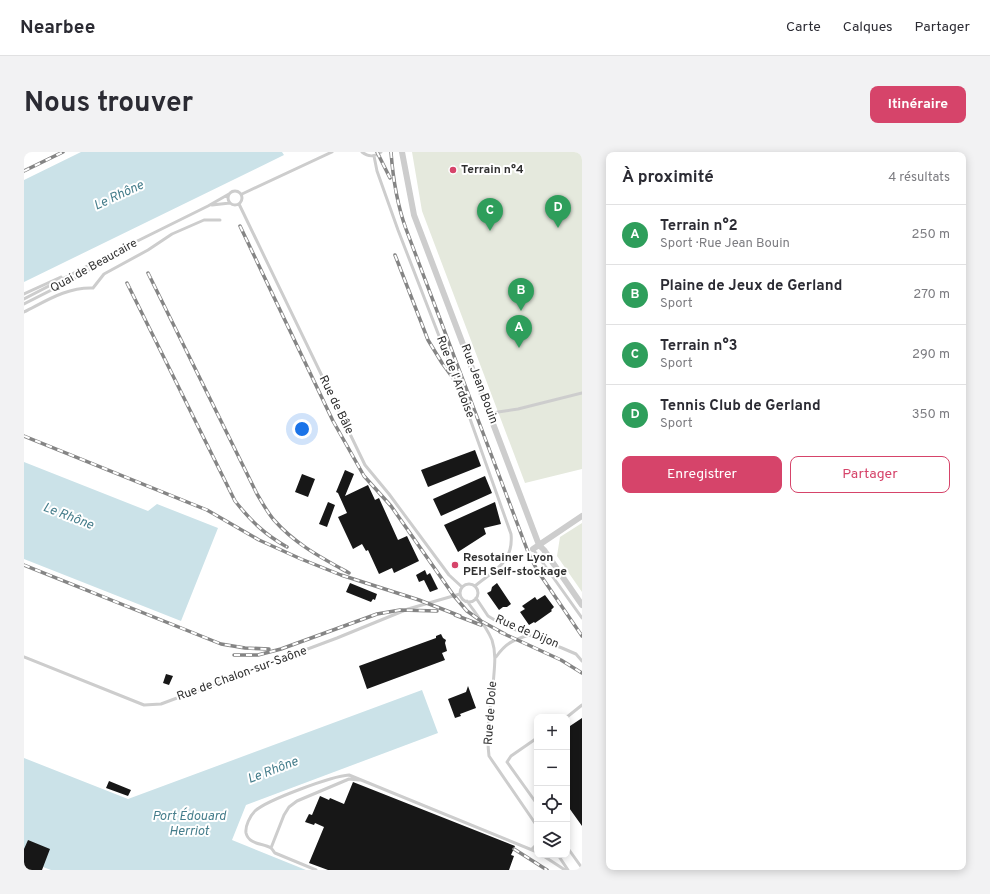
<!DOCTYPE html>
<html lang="fr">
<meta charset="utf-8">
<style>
body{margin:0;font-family:Overpass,sans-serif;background:#f2f2f3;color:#2b2b33}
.controls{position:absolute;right:12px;bottom:12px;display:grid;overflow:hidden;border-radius:8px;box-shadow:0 2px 10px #0003}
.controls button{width:36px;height:36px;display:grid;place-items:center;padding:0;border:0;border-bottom:1px solid #e1e1e2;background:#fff;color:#2b2b33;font:20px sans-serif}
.you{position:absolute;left:278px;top:277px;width:14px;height:14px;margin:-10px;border:3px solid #fff;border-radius:50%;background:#1a73e8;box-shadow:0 0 0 6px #1a73e833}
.badge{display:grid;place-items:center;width:26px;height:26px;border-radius:50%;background:#d6446a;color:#fff;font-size:13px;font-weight:700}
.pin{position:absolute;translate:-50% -33px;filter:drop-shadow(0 1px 2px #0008)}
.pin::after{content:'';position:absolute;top:21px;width:14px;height:12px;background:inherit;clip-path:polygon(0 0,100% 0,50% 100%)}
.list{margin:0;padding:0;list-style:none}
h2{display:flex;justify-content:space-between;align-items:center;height:52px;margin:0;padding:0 16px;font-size:17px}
h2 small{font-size:13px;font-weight:400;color:#7c7c81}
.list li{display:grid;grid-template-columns:26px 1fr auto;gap:12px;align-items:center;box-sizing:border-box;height:60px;padding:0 16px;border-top:1px solid #e1e1e2}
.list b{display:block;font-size:15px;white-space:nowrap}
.list p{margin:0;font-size:13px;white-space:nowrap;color:#7c7c81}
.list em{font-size:13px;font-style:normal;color:#7c7c81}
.actions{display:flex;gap:8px;padding:12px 16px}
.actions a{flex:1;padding:9px 0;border:1px solid #d6446a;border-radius:8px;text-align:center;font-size:14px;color:#d6446a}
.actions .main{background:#d6446a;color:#fff}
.icon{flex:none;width:22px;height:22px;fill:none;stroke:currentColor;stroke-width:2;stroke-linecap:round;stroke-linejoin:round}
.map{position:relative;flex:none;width:558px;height:718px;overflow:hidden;border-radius:8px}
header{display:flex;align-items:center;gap:24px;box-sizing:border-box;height:56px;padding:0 20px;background:#fff;border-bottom:1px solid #e1e1e2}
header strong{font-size:19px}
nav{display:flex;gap:22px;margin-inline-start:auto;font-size:14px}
.intro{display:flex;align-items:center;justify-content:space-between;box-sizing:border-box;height:96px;padding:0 24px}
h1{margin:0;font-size:28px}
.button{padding:10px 18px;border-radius:8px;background:#d6446a;color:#fff;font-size:14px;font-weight:700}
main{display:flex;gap:24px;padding:0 24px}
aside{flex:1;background:#fff;border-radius:8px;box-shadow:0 2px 10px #0003}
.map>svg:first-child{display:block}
.green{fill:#e5e9dd}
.water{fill:#cbe2e8}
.building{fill:#171717}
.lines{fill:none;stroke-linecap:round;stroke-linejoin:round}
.lane{stroke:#cdcdcd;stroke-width:3}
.street{stroke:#cdcdcd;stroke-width:6}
.rail-casing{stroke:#858585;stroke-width:3.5}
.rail{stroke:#fff;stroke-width:2;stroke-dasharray:6;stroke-linecap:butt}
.poi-dot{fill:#d6446a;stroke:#fff;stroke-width:1.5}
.labels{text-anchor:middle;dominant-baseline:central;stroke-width:4;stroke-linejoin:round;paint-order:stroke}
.poi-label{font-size:12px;font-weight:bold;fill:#303030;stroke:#fff;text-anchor:start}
.street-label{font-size:12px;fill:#303030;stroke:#fff}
.water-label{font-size:13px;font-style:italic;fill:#457d8b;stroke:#fff}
</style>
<header>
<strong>Nearbee</strong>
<nav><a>Carte</a><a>Calques</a><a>Partager</a></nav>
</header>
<div class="intro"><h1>Nous trouver</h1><a class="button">Itinéraire</a></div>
<main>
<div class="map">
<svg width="558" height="718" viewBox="0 0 558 718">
<rect width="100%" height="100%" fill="#fff"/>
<path class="green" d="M388,0H558V317L501,331L398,59Z
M558,371V440L533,404L536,385Z"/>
<path class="water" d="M57,0H258L260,3L0,130V28Z
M0,310L124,359L133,352L194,376L157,469L0,407Z
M398,538L414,581L222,653L208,688L282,718H27L0,708V606L104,647Z"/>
<path class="building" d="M451,298L457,314L404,335L397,318Z
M321,318L330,322L321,344L344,333L351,348L355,346L374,388L383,384L395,409L370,421L368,416L355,422L344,398L342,399L338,392L329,397L314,365L323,361L314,341L312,340Z
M278,322L291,327L284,345L271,340Z
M461,324L468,341L417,364L409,347Z
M304,350L311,353L303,375L295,372Z
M471,350L477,372L460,376L462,382L434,400L420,373Z
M401,418L403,423L406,421L414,437L406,440L400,428L395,430L392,423Z
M326,431L353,442L351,448L349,447L347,450L322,440Z
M473,431L487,452L483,455H479L475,458L463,441L467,439L468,435Z
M521,443L530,455L527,458L528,459L511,471L510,470L505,473L496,460L501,457L498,454L511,445L513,448Z
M417,482L419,486L422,488L421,491L423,499L418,501L421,508L343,537L335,514L412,486V484Z
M142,522L149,524L145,533L139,531Z
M444,534L452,556L436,562L437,564L431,566L424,547L442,540Z
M558,566V674L543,653V576Z
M85,629L107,638L104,644L82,636Z
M329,630L491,694L487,703L490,704L485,718H304L285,711L300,675L291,671L290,673L281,670L285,662L288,663L296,644L305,648L306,646L320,652Z
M4,688L26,697L18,718H0V697Z"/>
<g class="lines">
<path class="lane" d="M338,0C344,5 351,5 357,0
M350,4L353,19L374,78L434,233L487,382C490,411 470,418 451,434
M204 46a7 7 0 1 1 14 0a7 7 0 1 1-14 0Z
M218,42L308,0
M215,52L341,313L365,342L425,423L438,435
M188,53L206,51
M0,142L37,125
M0,147L75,108
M0,152L61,121L81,105L184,54L205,42
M0,160C22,149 43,135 69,136L80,122L124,98L148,82L180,68H196
M466,263L474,260L494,257L558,241
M509,397L558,466
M436 441a9 9 0 1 1 18 0a9 9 0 1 1-18 0Z
M452,446L464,464L479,473L538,496L552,502L558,509
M443,449C452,462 462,474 468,488C473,503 470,518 469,534C466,557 462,581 465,604L513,674
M0,505L120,553L137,552L313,486L384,457L436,442
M472,505C482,491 489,488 505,483
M543,565L558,553
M513,586L487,604L483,610L513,652
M543,695L558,716
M247,696L260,663L265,655L273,649L325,627L335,628
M508,697L513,692
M518,703L541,718
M534,703L544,718
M292,718L251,701C250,700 249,698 247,696C239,691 225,693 222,681C221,674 226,664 231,659C243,648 308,624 325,623L513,700"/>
<path class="street" d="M378,0L390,63L515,393L520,398L558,453
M509,397L558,364"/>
<g class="rail-casing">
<path id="rail" d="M353,0L366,26
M367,0C369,27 373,52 382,77L504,400L513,418L558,484
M0,19L39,0
M216,74L309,269L340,324L367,354L430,444L443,459L457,469L481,482
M371,103L404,188L418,211L434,233L440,242
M124,121L233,342C238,350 243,360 250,368C271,392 298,406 325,421
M103,131L211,349C227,369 240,382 263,395
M0,284L183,358L235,388L277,407L317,423L395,448L436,464
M0,413L197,492L221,496L245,497
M431,463L457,473
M476,480L537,508L558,521
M210,503H234L257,497L353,462L376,458L413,459
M490,697L523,718
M0,718H1"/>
</g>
<use href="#rail" class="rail"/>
</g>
<g class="poi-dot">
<circle cx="429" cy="18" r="4"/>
<circle cx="431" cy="413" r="4"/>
</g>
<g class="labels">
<g class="poi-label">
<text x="437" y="18">Terrain n°4</text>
<text x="439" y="406">Resotainer Lyon<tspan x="439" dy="14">PEH Self-stockage</tspan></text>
</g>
<g class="street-label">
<text transform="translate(70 114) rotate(-29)">Quai de Beaucaire</text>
<text transform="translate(431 225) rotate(69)">Rue de l'Ardoise</text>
<text transform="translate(455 232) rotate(69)">Rue Jean Bouin</text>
<text transform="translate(312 253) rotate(64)">Rue de Bâle</text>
<text transform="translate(503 480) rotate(23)">Rue de Dijon</text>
<text transform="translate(218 522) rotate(-20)">Rue de Chalon-sur-Saône</text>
<text transform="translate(467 561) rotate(-86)">Rue de Dole</text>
</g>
<g class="water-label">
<text transform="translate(95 44) rotate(-25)">Le Rhône</text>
<text transform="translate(44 365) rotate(21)">Le Rhône</text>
<text transform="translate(249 619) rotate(-21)">Le Rhône</text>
<text x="165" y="665">Port Édouard<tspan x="165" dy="15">Herriot</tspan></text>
</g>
</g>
</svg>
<div class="controls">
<button>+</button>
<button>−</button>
<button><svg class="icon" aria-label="locate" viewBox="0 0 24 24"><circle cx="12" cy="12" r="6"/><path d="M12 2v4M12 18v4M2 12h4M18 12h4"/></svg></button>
<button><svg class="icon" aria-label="layers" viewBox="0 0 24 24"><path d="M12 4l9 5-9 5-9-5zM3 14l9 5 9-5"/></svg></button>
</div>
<div class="you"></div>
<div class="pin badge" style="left:495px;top:196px;background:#2e9e5b">A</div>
<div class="pin badge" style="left:497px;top:159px;background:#2e9e5b">B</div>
<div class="pin badge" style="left:466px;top:79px;background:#2e9e5b">C</div>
<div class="pin badge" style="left:534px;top:76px;background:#2e9e5b">D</div>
</div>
<aside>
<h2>À proximité<small>4 résultats</small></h2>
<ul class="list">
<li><span class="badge" style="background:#2e9e5b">A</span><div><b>Terrain n°2</b><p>Sport · Rue Jean Bouin</p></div><em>250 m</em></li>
<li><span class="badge" style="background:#2e9e5b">B</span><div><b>Plaine de Jeux de Gerland</b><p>Sport</p></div><em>270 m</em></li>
<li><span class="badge" style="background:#2e9e5b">C</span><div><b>Terrain n°3</b><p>Sport</p></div><em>290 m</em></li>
<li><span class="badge" style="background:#2e9e5b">D</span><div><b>Tennis Club de Gerland</b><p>Sport</p></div><em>350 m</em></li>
</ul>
<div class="actions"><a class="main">Enregistrer</a><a>Partager</a></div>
</aside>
</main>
